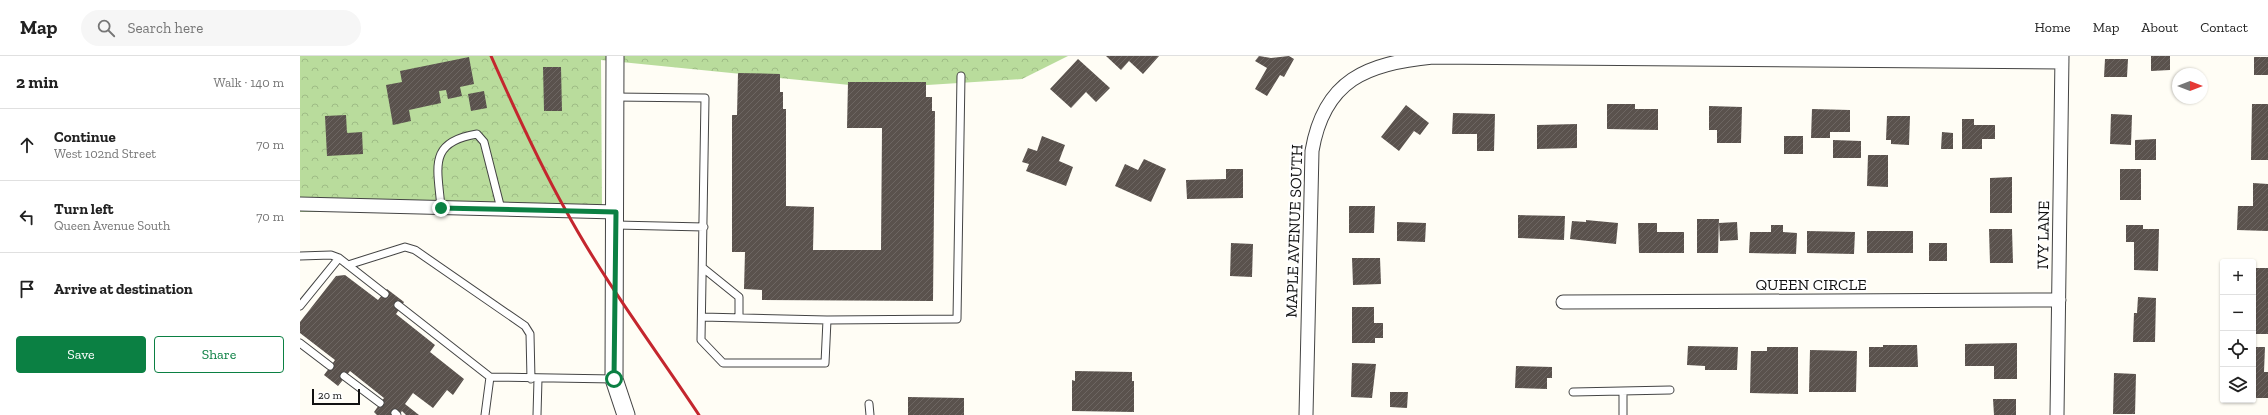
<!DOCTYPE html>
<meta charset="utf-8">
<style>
body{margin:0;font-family:"Zilla Slab",serif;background:#f6f6f6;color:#222}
.controls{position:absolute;right:12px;bottom:12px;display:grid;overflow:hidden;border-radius:4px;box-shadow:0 1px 3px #0004}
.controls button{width:36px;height:36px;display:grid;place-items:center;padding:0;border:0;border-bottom:1px solid #e0e0e0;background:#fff;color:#222;font:20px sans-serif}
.compass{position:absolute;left:1872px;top:12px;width:36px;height:36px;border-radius:50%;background:#fff;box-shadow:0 1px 3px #0004;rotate:90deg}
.scale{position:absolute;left:12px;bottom:10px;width:48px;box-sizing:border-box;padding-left:4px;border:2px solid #111;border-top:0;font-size:11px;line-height:14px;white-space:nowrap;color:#111;-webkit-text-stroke:3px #fff;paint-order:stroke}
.stop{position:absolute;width:12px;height:12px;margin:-9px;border:3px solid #0b8043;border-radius:50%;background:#fff}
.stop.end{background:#0b8043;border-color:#fff;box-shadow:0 1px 4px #0008}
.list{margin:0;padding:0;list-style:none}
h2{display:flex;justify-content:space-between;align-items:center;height:52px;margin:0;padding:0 16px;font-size:17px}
h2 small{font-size:13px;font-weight:400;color:#767676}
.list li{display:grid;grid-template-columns:26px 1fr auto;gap:12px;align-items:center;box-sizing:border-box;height:72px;padding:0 16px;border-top:1px solid #e0e0e0}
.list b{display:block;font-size:15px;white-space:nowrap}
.list p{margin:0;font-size:13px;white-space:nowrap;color:#767676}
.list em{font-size:13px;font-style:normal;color:#767676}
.actions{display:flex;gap:8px;padding:12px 16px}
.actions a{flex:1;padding:9px 0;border:1px solid #0b8043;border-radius:4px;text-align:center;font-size:14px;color:#0b8043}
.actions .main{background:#0b8043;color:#fff}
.icon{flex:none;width:22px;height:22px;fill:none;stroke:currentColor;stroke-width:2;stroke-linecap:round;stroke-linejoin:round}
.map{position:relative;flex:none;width:1968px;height:359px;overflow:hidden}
header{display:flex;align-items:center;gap:24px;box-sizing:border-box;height:56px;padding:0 20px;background:#fff;border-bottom:1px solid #e0e0e0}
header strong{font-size:19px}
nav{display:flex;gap:22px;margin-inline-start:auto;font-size:14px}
.search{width:280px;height:36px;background:#f6f6f6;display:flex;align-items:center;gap:10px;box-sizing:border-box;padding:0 14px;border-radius:22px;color:#767676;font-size:15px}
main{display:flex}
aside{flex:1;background:#fff}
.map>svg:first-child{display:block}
.forest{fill:url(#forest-crowns)}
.building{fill:url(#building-hatch)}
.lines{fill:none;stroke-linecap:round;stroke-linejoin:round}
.service-casing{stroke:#444;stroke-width:9}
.minor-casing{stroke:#444;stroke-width:15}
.tertiary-casing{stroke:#444;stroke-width:19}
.service{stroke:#fff;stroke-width:7}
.minor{stroke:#fff;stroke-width:13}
.tertiary{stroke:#fff;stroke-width:17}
.rail{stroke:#c4262e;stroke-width:3}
.route{stroke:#0b8043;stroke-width:5}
.labels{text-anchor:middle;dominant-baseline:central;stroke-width:4;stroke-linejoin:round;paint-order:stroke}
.street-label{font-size:16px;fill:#111;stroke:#fff}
</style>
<header>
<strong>Map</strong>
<div class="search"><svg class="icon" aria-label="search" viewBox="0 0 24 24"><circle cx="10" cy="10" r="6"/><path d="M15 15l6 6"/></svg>Search here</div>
<nav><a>Home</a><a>Map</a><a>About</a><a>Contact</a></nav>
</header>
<main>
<aside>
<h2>2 min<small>Walk · 140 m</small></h2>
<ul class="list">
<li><svg class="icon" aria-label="ahead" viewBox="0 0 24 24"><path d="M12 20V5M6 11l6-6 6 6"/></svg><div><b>Continue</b><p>West 102nd Street</p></div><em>70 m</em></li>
<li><svg class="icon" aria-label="left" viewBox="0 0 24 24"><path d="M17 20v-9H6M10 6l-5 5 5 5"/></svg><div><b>Turn left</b><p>Queen Avenue South</p></div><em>70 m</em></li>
<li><svg class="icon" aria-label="arrive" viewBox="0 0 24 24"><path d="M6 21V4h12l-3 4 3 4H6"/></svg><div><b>Arrive at destination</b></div></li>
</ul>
<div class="actions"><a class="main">Save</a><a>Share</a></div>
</aside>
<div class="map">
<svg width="1968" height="359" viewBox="0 0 1968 359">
<defs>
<pattern id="forest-crowns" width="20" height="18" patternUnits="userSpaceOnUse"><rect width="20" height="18" fill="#b9dc9c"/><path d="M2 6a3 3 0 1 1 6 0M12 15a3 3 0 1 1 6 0" fill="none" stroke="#9ebc85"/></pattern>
<pattern id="building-hatch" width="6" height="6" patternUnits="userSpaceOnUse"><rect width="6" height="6" fill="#5a524d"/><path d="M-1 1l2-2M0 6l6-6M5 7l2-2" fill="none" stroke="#6d6662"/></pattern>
</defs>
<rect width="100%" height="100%" fill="#fffdf5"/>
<path class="forest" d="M0,0H768L722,23L580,32L301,4L302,155L0,156Z"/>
<path class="building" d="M806,0H859L843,18L829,5L821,14Z
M959,0L971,2L989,0L994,3L984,21L980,19L967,40L955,33L967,12L955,5Z
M1851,0H1870V14L1851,15Z
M169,1L174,28L160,31L162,40L148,43L146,34L139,35L141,47L109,54L111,65L93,69L86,29L102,26L100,15Z
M1954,1H1968V19H1954Z
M778,3L810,32L796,46L786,36L771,52L750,33Z
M1805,3H1828L1827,21H1804Z
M243,11H261L262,55H244Z
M438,17L480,18V36H483V53H486V150L514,151L513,194H581L582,72H547L548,26H626V41H632V55H635L633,245L462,244V234L444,233L445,196H432V59H437Z
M184,35L187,52L171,55L168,38Z
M1307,48H1335V53H1358V74L1307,73Z
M1952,48H1968V104H1951Z
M1106,49L1129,67L1120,79L1114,75L1099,95L1081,81Z
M1409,50L1442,51L1441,87H1417V74H1409Z
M1512,53L1550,54V76H1530V82H1511Z
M1153,57L1195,58L1194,95H1177V78H1152Z
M1811,58L1832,59L1831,89L1810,88Z
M46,59L47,77L62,76L63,98L27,100L25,60Z
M1587,60H1610L1609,89L1591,88V84H1586Z
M1662,63H1674V69H1695V83H1682V93H1662Z
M1277,68V92L1237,93V69Z
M1642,76L1653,77V93H1641Z
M742,80L765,89L759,105L773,111L766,130L726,115L729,108L722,106L728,92L737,95Z
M1484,80H1503V98H1484Z
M1856,83V104H1835V84Z
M1533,84L1561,85V102H1533Z
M1568,99H1588V131L1567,130Z
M844,103L866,113L851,146L815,130L825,108L838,114Z
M926,113H943V142L887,143L886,124L926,123Z
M1820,113H1841V144H1820Z
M1712,121V157H1690V122Z
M1953,127L1968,128V175L1937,174L1938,150H1953Z
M1049,150H1075L1074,177H1049Z
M1218,159L1265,160L1264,184L1218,182Z
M1397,163H1419L1418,197H1397Z
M1286,164L1318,167L1316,188L1270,183L1272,165L1286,166Z
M1097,166L1126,167L1125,186L1097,185Z
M1437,166L1438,184L1420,185L1419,167Z
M1338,167H1357V176H1384V197H1339Z
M1471,169H1483V176L1497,177L1496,198L1449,197L1450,176H1471Z
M1826,169H1843V173H1859L1858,215L1834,214V186H1826Z
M1689,173H1712L1713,207H1690Z
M1507,175L1555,176L1554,198L1507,197Z
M1567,175H1613V197H1567Z
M931,187L953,188L952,221L930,220Z
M1629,187H1647V205H1629Z
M1052,202H1080L1081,228L1053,229Z
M1953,212H1968V278H1953Z
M45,219L78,244L87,233L104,246L96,258L135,289L130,296L164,323L153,339L147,334L133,352L113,337L105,348L119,359H106L102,355L99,359H77L74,356L84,342L50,315L38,330L24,319L35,304L0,277V266L36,220Z
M1838,241L1856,242L1855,286H1833L1834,257H1837Z
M1052,251H1074V267H1083V282H1075V287H1052Z
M1717,287V323H1694V310H1665V288Z
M1583,289H1617L1618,311H1569V291H1583Z
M1388,290L1438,291L1437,314H1405V310L1387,309Z
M1467,291H1498V338L1450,337L1451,295H1467Z
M1953,291H1965L1964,316H1968V342H1953Z
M1510,294L1557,295L1556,336H1509Z
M1052,307L1076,308L1072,342L1051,341Z
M1216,310L1252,311V322H1247V333L1215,332Z
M775,315L832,316V325H834V356L772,355V324L775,325Z
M1814,317L1836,318L1835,358H1813Z
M1090,336H1108L1107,352L1090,351Z
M608,341L664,342V359H608Z
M1693,343H1716V359H1694Z"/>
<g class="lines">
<g class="service-casing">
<path id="service" d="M314,41L405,42L401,284L423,307H525L527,264L657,263L661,20
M141,152C138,112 127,86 177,78L184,86L201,153
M316,169L404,171
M0,200L31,199L39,202L85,238
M48,209L105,191L115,194L225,270L230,278L231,323
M403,212L439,241V261
M98,249L190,321L314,323
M0,250L39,202
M402,261L527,264
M0,287L30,310
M44,320L80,347
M1323,335V359
M1273,336L1370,334
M569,348L570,359
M95,357L97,359
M185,359L190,321
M237,359L238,323"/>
</g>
<g class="minor-casing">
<path id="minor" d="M0,148L316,156
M1263,246L1759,244
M1006,359L1012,95C1024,24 1067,7 1133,1L1762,6
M1757,359L1762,0"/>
</g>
<g class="tertiary-casing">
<path id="tertiary" d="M315,0L314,323L326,359"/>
</g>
<use href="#service" class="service"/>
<use href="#minor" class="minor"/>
<use href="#tertiary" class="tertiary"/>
<path class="rail" d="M191,0C214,52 237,103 265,153C304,225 354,291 399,359"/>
</g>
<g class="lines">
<path class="route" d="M141,152L316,156L314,323"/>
</g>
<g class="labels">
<g class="street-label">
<text transform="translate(994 175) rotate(-88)">MAPLE AVENUE SOUTH</text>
<text transform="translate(1743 179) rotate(-89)">IVY LANE</text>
<text x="1511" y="228">QUEEN CIRCLE</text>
</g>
</g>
</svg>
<div class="controls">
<button>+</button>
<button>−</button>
<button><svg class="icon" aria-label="locate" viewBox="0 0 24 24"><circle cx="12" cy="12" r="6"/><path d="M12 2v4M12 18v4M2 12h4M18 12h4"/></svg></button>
<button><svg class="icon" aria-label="layers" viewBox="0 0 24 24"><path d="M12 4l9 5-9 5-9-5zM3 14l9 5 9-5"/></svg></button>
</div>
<svg class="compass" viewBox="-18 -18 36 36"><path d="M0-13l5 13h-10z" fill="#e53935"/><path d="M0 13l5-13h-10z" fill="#767676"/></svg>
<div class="scale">20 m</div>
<div class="stop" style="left:314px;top:323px"></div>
<div class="stop end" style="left:141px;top:152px"></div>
</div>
</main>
